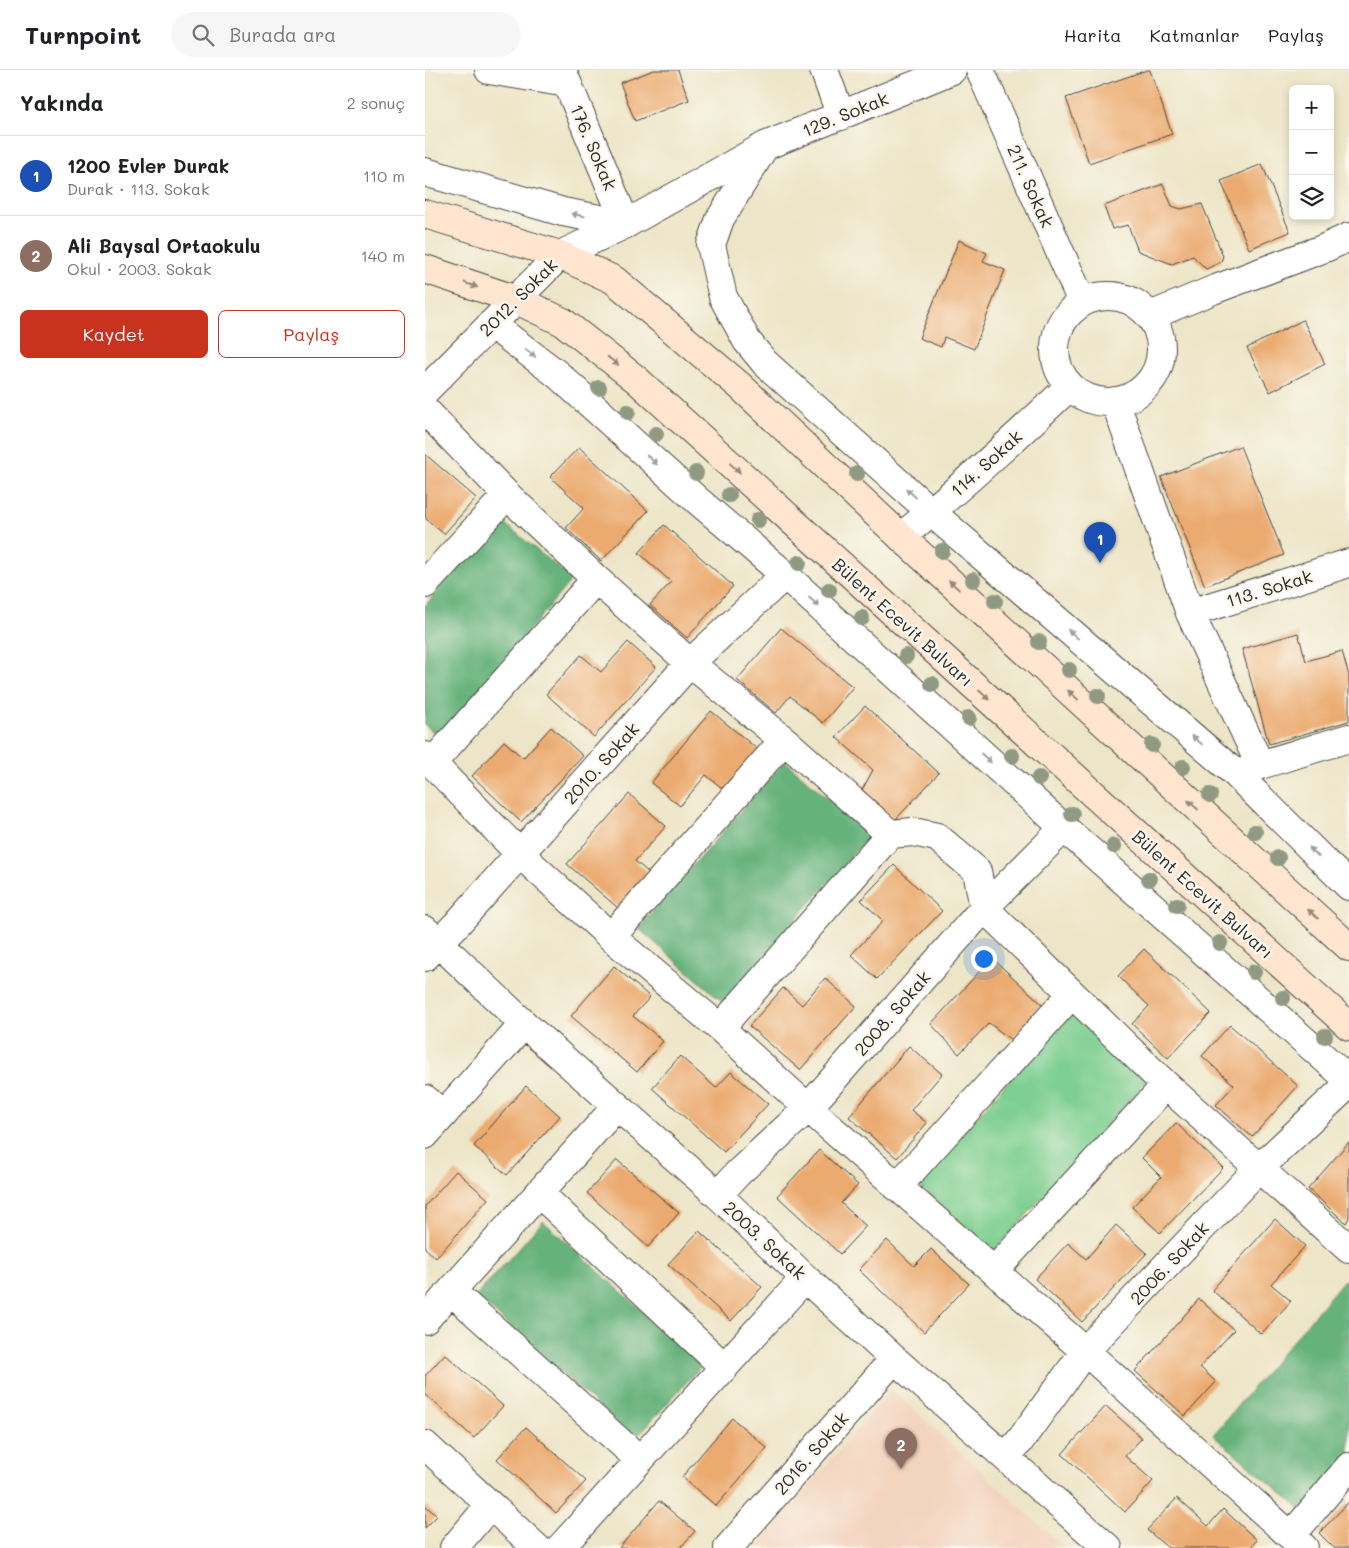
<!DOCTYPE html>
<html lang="tr">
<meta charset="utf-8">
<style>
body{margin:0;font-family:Mali,sans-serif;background:#f6f6f6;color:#202124}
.controls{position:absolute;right:15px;top:15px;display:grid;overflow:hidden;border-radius:8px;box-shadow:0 2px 8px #0003}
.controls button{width:45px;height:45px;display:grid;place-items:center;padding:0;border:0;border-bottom:1px solid #e0e0e0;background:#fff;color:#202124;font:25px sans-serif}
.you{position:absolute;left:558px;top:888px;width:18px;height:18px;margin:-12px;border:4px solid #fff;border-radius:50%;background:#1a73e8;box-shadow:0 0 0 8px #1a73e833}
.badge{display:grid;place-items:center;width:32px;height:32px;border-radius:50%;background:#c8321e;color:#fff;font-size:16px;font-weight:700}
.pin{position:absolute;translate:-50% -41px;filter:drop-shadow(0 1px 2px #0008)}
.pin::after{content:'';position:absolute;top:26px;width:18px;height:15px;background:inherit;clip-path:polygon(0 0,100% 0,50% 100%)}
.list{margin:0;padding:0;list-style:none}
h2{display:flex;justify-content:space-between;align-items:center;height:65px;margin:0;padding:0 20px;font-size:21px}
h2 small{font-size:16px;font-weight:400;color:#757577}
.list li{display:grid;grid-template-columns:32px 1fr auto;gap:15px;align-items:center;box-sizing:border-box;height:80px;padding:0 20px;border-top:1px solid #e0e0e0}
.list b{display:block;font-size:19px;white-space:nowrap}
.list p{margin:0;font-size:16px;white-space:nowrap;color:#757577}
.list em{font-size:16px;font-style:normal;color:#757577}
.actions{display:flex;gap:10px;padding:15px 20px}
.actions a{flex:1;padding:11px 0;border:1px solid #c8321e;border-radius:8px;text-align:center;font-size:18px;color:#c8321e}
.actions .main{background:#c8321e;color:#fff}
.icon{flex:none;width:28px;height:28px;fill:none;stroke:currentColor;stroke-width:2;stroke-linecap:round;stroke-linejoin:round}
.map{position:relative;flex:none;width:924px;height:1478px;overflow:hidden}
header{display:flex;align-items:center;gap:30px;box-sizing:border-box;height:70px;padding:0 25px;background:#fff;border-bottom:1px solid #e0e0e0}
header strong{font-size:24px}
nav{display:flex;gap:28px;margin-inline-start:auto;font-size:18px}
.search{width:350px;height:45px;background:#f6f6f6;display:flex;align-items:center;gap:12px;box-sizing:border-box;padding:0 18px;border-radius:28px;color:#757577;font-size:19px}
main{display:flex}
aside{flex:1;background:#fff}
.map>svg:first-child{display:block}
.built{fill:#f3d4bf}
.green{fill:#7ecf91;stroke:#547d5e}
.forest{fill:#66b27b;stroke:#486e53}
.building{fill:#ebaa6f}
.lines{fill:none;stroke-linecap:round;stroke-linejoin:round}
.minor-casing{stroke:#484742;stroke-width:30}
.tertiary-casing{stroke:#484742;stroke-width:30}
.secondary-casing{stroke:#484742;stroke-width:30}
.minor{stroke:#fff;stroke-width:28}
.tertiary{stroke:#fff;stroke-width:28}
.secondary{stroke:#fde5d0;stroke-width:28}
.tree{fill:#909a82}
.oneway{fill:#a0a0a0}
.oneway2{fill:#94887e}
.labels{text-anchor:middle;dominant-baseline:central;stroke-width:5;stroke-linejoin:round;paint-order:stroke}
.street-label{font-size:18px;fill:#2b2b2b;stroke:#fbf7ec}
</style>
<header>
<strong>Turnpoint</strong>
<div class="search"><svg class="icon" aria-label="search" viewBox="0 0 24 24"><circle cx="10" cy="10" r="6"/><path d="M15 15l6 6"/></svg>Burada ara</div>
<nav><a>Harita</a><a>Katmanlar</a><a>Paylaş</a></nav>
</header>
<main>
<aside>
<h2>Yakında<small>2 sonuç</small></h2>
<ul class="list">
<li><span class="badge" style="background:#1a4fb4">1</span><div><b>1200 Evler Durak</b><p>Durak · 113. Sokak</p></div><em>110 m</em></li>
<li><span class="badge" style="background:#8d6e63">2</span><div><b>Ali Baysal Ortaokulu</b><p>Okul · 2003. Sokak</p></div><em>140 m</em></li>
</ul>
<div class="actions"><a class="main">Kaydet</a><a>Paylaş</a></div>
</aside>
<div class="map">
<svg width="924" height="1478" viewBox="0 0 924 1478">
<rect width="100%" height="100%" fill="#fbf7ec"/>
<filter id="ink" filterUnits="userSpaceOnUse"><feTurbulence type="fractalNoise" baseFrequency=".02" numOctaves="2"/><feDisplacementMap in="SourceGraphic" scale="10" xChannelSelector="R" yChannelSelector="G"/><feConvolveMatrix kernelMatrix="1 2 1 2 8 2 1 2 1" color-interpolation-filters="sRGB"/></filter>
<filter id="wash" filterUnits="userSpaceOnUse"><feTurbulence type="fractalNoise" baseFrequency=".0096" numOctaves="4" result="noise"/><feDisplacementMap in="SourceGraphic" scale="20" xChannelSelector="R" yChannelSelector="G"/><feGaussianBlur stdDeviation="1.12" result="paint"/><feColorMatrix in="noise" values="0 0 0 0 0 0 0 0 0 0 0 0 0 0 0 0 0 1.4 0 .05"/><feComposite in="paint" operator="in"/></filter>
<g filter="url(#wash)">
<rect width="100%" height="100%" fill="#ede5c7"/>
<path class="built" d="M466,1319L640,1478H332Z"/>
<path class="green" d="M646,941L723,1009L569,1181L492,1114Z"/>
<path class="forest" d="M73,448L147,509L15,667L0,655V536Z
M360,691L445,765L298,932L213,858Z
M118,1151L277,1295L210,1369L51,1226Z
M919,1210L924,1214V1386L878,1441L788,1365Z"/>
<g id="blocks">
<path class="building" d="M229,0H253L264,30L210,51L195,13Z
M722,0H725L747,64L664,93L641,28Z
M837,94L865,162L824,179L796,111Z
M738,114L747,136L756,139L777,134L798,186L796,192L781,199L768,186L747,194L713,181L703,155L687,159L679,136Z
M534,170L562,183L558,191L580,200L549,279L519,267L516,277L494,268Z
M878,250L900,294L845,322L822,278Z
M815,376L859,485L780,516L736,407Z
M154,377L223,441L176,491L141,458L159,438L125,407Z
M0,384L51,428L19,464L0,448Z
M239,455L308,516L262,568L225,535L246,512L214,483Z
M356,558L428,617L398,653L365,626L351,643L312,610Z
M873,563L881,591L917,581L924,606V651L844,674L817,579Z
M203,572L231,597L169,667L121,624L156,585L176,602Z
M440,636L514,703L470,750L437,720L448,700L411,667Z
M286,641L337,683L303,723L281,705L255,736L226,713Z
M126,657L158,686L96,752L47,706L79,671L98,688Z
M204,724L241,756L210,791L224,803L193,838L142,794Z
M469,795L517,841L452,909L426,885L458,851L436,830Z
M719,879L786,943L743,988L707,954L724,936L693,906Z
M567,888L618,935L586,970L564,953L534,984L506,954Z
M189,896L225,927L208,946L238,971L212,1002L146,946Z
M400,908L431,936L375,1000L324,956L358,918L377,935Z
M805,955L873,1016L827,1067L791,1035L809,1015L777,986Z
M484,976L517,1004L486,1040L502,1053L472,1088L424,1047Z
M255,986L291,1018L306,1002L343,1034L299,1082L227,1018Z
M101,1016L135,1046L82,1105L49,1076Z
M751,1053L798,1098L735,1163L707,1137L736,1107L717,1088Z
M924,1072V1148L921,1153L883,1119Z
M394,1080L433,1115L416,1133L441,1156L415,1184L352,1126Z
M192,1090L254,1143L223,1177L162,1123Z
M31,1101L63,1129L11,1188L0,1178V1136Z
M850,1149L880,1176L846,1214L866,1231L836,1264L787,1220Z
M691,1155L722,1183L657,1252L610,1209L643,1173L661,1189Z
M274,1161L337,1217L306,1251L243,1194Z
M462,1170L489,1196L506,1179L544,1214L499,1262L434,1200Z
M774,1229L809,1260L775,1297L791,1312L760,1346L710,1301Z
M20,1284L78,1336L49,1368L0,1324V1306Z
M681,1336L717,1368L700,1386L728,1411L700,1442L637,1384Z
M307,1348L342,1378L291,1436L257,1407Z
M101,1357L161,1411L131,1443L72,1389Z
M752,1428L783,1456L798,1439L832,1470L825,1478H743L722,1460Z
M234,1431L270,1461L255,1478H194Z
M924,1432V1478H909L894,1463Z
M0,1435L12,1446L0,1458Z"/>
</g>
</g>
<g filter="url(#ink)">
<use href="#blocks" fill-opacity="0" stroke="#484742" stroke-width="1"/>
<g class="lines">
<g class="minor-casing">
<path id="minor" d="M64,0L142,13
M137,0L201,154
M399,0L416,46
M555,0L657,232
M630 279a53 53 0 1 1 106 0a53 53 0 1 1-106 0Z
M725,246L788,220L900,178L924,167
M690,331L765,543L835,695
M0,340L82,425L171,509L265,593L359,670L465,764L488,762L512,767L552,801L559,838L741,1015L924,1179
M476,467C534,419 590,368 645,316
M0,514L82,425
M765,543L924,493
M0,686L95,784L186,867L295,958L383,1038L660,1281L879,1478
M8,692L171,509
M817,702L835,695L924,668
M0,860L99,954L293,1125L380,1208L469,1289L683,1478
M186,867L359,670
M0,887L31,855L265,593L360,505
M295,958L465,764
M0,1029L18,1045
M0,1065L99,954
M472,1117L647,924
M114,1123L299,1297
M293,1125L312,1104L383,1038L559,838L639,758
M569,1201L741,1015
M26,1221L215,1390
M0,1250L192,1036
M0,1375L112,1478
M580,1387L594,1372L660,1281L833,1099L924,1014
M866,1466L924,1397
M29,1478L65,1435
M135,1478L380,1208
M303,1478L469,1289"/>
</g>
<g class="tertiary-casing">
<path id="tertiary" d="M340,76L295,149L286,175L298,227L322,271L340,293L506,442L811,704L924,816
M0,102L138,142L201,154
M66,254L132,304L272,430L360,505L639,758L924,1010
M0,321L135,185L201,154L340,76L527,0"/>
</g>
<g class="secondary-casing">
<path id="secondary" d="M0,144L135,185L189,210L315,316L476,467L924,877
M0,199L92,230L138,252L212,310L924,956"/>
</g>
<use href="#minor" class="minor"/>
<use href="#tertiary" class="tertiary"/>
<use href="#secondary" class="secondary"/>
</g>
<g class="tree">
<circle cx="174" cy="318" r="8"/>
<circle cx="203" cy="342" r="8"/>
<circle cx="231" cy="364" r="8"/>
<circle cx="271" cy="403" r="8"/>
<circle cx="432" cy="404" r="8"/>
<circle cx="304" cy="425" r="8"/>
<circle cx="333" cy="450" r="8"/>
<circle cx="517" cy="481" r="8"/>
<circle cx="374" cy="493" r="8"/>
<circle cx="548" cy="510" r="8"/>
<circle cx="404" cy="520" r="8"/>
<circle cx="570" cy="531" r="8"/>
<circle cx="437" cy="548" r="8"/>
<circle cx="614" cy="572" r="8"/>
<circle cx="481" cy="586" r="8"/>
<circle cx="644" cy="600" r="8"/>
<circle cx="507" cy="614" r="8"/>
<circle cx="673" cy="626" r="8"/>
<circle cx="544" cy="648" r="8"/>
<circle cx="727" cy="675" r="8"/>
<circle cx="587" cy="686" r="8"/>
<circle cx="758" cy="697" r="8"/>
<circle cx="614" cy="708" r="8"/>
<circle cx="785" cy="725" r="8"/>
<circle cx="647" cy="744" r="8"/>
<circle cx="830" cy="762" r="8"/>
<circle cx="689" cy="776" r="8"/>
<circle cx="853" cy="788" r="8"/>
<circle cx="724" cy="809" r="8"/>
<circle cx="752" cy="835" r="8"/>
<circle cx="795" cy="873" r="8"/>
<circle cx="829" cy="902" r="8"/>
<circle cx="858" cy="928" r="8"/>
<circle cx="900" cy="966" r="8"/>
</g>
<defs><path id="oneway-solid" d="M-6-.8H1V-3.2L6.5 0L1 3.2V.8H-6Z" transform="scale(1.25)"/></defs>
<g class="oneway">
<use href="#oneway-solid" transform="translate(153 145) rotate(-169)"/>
<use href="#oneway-solid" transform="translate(105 283) rotate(37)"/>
<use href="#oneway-solid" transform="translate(227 390) rotate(42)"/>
<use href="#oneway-solid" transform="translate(486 423) rotate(-138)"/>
<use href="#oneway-solid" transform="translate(389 532) rotate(42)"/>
<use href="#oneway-solid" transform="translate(648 564) rotate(-139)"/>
<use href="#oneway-solid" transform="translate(772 670) rotate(-139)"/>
<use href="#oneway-solid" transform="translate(561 688) rotate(42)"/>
<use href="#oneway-solid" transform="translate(889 782) rotate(-135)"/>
</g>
<g class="oneway2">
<use href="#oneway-solid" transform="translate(46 215) rotate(19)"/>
<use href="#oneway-solid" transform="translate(188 291) rotate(38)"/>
<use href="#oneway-solid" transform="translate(310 398) rotate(42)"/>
<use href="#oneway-solid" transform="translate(529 515) rotate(-138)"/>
<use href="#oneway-solid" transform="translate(559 625) rotate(42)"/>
<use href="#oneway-solid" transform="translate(648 625) rotate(-138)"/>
<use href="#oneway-solid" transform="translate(768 735) rotate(-138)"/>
<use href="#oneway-solid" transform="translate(888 844) rotate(-138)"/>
</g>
</g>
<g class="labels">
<g class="street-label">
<text transform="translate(420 44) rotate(-22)">129. Sokak</text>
<text transform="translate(169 77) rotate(67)">176. Sokak</text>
<text transform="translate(606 116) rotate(66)">211. Sokak</text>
<text transform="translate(93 227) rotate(-45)">2012. Sokak</text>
<text transform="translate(561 393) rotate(-42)">114. Sokak</text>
<text transform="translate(844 518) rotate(-17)">113. Sokak</text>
<text transform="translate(478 552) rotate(42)">Bülent Ecevit Bulvarı</text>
<text transform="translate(176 693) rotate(-48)">2010. Sokak</text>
<text transform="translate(778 824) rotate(42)">Bülent Ecevit Bulvarı</text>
<text transform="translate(467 943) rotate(-49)">2008. Sokak</text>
<text transform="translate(340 1170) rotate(43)">2003. Sokak</text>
<text transform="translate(744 1193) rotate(-47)">2006. Sokak</text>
<text transform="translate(386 1383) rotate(-49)">2016. Sokak</text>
</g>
</g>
</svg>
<div class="controls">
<button>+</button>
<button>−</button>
<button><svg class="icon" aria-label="layers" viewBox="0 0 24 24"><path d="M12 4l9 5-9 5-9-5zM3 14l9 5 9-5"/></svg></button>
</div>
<div class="you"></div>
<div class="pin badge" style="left:675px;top:493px;background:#1a4fb4">1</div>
<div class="pin badge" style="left:476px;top:1399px;background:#8d6e63">2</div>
</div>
</main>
